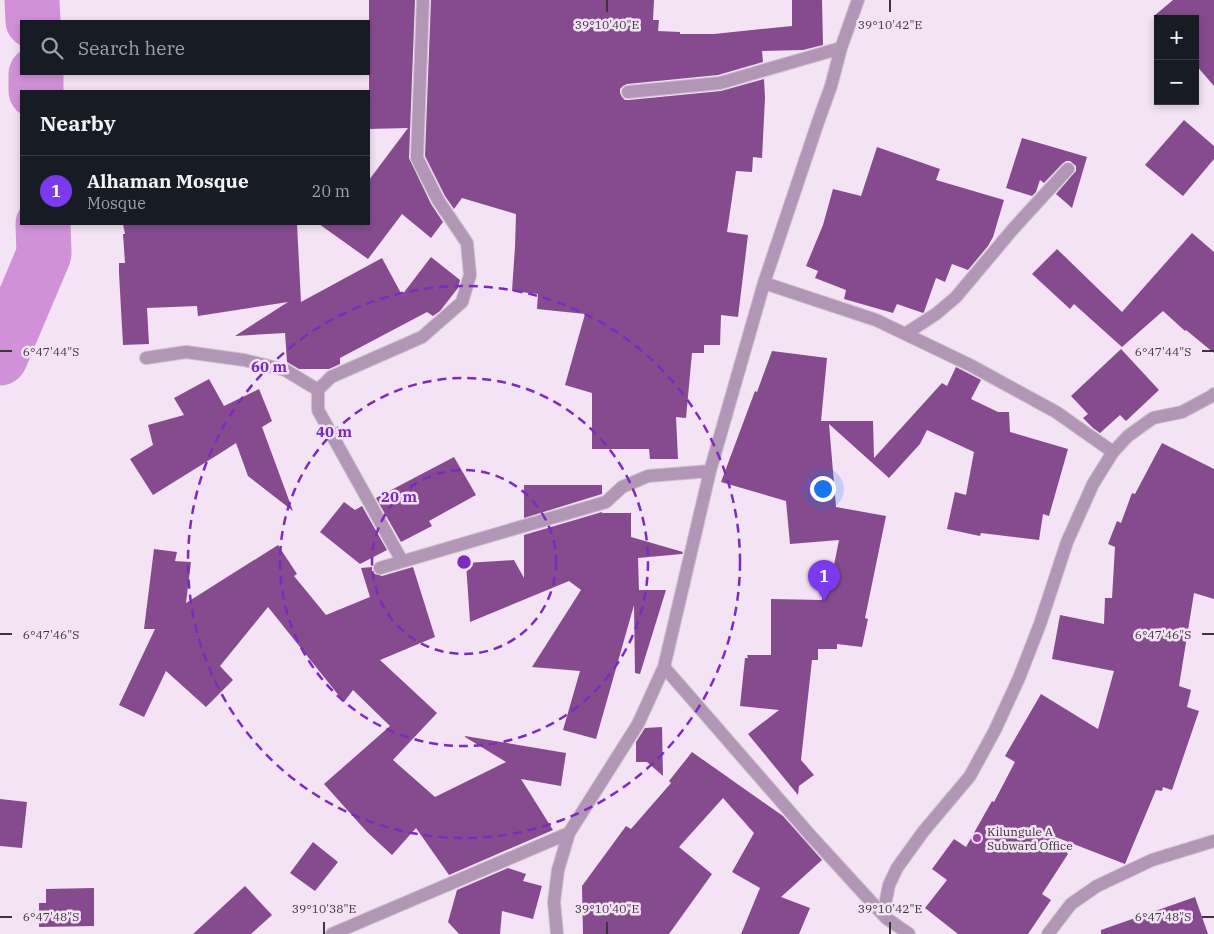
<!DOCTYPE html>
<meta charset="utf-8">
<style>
body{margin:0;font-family:"IBM Plex Serif",serif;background:#20242c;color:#f1f3f6}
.controls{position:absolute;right:15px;top:15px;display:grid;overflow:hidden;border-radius:0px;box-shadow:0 2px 8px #0003}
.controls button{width:45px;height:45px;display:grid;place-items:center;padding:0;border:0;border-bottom:1px solid #363941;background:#171b24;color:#f1f3f6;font:25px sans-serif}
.you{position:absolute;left:822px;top:488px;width:18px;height:18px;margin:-12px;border:4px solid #fff;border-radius:50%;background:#1a73e8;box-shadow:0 0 0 8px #1a73e833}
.badge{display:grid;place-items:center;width:32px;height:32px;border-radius:50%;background:#7c3aed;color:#fff;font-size:16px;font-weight:700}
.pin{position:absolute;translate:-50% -41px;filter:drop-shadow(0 1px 2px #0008)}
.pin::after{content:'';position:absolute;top:26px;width:18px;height:15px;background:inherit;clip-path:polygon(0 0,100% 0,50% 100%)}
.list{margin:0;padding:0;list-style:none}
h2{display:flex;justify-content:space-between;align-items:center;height:65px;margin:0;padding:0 20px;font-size:21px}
h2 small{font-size:16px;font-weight:400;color:#9ea1a6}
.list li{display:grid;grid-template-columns:32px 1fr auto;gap:15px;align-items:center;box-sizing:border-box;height:70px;padding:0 20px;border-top:1px solid #363941}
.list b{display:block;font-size:19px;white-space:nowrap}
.list p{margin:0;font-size:16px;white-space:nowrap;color:#9ea1a6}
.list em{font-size:16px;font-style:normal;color:#9ea1a6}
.icon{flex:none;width:28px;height:28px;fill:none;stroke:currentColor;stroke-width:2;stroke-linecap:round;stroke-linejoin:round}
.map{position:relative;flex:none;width:1214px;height:934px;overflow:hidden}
.search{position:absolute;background:#171b24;box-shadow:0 2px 8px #0003;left:20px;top:20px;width:350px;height:55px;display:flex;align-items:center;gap:12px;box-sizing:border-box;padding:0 18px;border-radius:0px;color:#9ea1a6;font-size:19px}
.panel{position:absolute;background:#171b24;box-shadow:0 2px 8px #0003;left:20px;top:90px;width:350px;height:135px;border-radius:0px}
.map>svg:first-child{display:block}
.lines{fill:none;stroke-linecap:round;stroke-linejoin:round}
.river{stroke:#d191d9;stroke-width:55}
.building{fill:#864b8e}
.street-casing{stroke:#cec0cf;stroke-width:14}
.street{stroke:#b296b5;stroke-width:12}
.ticks{fill:none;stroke:#3c363c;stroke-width:2}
.ring{fill:none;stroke:#7b2cbf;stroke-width:2.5;stroke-dasharray:9 6}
.poi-dot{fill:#a144ad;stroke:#f3e3f4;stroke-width:2}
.labels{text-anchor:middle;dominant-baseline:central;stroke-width:5;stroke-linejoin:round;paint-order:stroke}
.poi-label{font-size:12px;fill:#3c363c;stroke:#f3e3f4;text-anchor:start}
.ticks-label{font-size:12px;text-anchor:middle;fill:#3c363c;stroke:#f3e3f4;stroke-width:5;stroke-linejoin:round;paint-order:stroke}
.centre{fill:#7b2cbf;stroke:#f3e3f4;stroke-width:2.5}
.ring-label{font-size:15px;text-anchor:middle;font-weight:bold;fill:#7b2cbf;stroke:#f3e3f4;stroke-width:5;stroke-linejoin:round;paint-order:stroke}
</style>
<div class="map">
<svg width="1214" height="934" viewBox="0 0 1214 934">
<rect width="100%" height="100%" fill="#f3e3f4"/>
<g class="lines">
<path class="river" d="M32,0L33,21
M36,74V91
M0,358L44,254L43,224"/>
</g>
<path class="building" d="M369,0H415L409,158L431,204L443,222L431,238L402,214L368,259L319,224H369V180L408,128L369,129Z
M431,0H654L653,20H659L658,31L680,32V34H714L792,26V0H822L823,45L803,50L762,51L763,62L718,75L627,84L623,86L620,89V93L622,97L625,100H629L721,91L764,79L765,98L762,158L753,157L752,172L736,171L727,232L748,235L738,317L721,315L720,345H704V353H692L686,418L676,417L678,459H650L649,449H592V393L565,385L585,314L537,309L538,294L512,291L515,247L516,214L462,198L454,209L445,196L425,156Z
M1173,0H1214V86L1195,64V19H1158V20L1154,16Z
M1184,120L1214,146V159L1183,196L1145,165Z
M1022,138L1087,157L1072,208L1056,194L1076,171V166L1070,161H1066L1062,164L1044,183L1040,180L1036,192L1032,196L1006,188Z
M877,147L940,169L936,180L1004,200L993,237L988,246L968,270L952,264L945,282L936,278L924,312L923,313L897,304L893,313L844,299L846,290L815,278L818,271L806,266L823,225L833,189L861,196Z
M123,224H297L301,302L382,258L402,295L431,257L460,280L458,288L440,311L433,316L427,312L340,358V364L329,369H299L287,362L285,333L235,336L288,302L198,316L197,306L147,308L149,344L123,345L119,273V263H125L123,234H125Z
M1192,233L1214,252V353L1186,330L1185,331L1163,311L1122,347L1074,304L1070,309L1032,274L1057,249L1122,312Z
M1121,349L1159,390L1126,421L1120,415L1100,433L1093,428L1083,418L1088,414L1071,396Z
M772,351L827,358L821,421H873L874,458L942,383L947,386L956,367L981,380L971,399L998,412H1009L1010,432L1068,449L1049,516L1043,514L1039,540L981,533L980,536L947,529L955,492L966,495L974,452L927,430L920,444L889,478L829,424L836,507L886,516L865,618L868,619L862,647L837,644V649H818V660H812L801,760L814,775L799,786L798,795L748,734L779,710L740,706L745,658H748L747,655H771V599L822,600V590H829L839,540L790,544L786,501L721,482L755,391L757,392Z
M209,379L224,406L259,389L272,421L262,427L293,511L248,476L236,443L219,454L218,453L219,454L153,495L130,459L153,445L148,425L184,415L174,398Z
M1162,443L1214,469V599L1194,593L1179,686L1191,690L1187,707L1199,711L1172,790L1163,787L1162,791L1156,790L1125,864L1053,836L1068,854L1042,894L1051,900L1028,934H958L925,908L947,880L932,869L954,839L966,847L992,801L994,802L1015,762L1005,756L1041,694L1098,729L1114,671L1052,659L1060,615L1104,624L1105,598H1112L1115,547L1108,544L1117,521L1121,523L1132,493L1135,494Z
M454,457L476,495L429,521L432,526L401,542L376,498Z
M524,485H602V494L524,518Z
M344,502L355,510L362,506L387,550L360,564L320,532Z
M602,512V513H631V537L683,552L682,554L638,558L639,590H666L640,674L635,673L634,605L596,739L563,730L580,671L532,667L581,590L569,581L470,622L466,563L514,560L524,578V535Z
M278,545L297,574L294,576L326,615L370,597L361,568L372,567V571L375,574L382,576L413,567L435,637L380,660L437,713L393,760L435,797L506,762L465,737V736L566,753L561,786L521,779L553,830L449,875L416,828L392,855L367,832L324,784L390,726L353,690L344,702L268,607L220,666L233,680L206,707L166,671L144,717L119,705L155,629H144L154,549L177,552L175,561L191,562L186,603Z
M662,727L663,776L647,762H636V742L645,728Z
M692,752L783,816L822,860L781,897L810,908L799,934H741L760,888L732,872L754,833L723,798L679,847L712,874L669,934H583L582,886L626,826L631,829L671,783L669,781Z
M0,799L27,802L22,848L0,846Z
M313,842L338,862L315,891L290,873Z
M508,868L526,874L523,881L542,886L533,919L502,911L500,934H459L448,922L457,890Z
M245,886L272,915L251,934H193Z
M94,888V926L39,927V903H46V889Z
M1195,897L1208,934H1101V930Z"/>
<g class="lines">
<g class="street-casing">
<path id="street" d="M628,92L720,83L841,48
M764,283L876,320L970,365L1056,412L1113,452
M905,334L936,314L956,297L1013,229L1068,169
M146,358L186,352L244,360L285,370L318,390
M402,561L318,410V390L331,377L422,337L462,302L470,275L467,243L438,200L417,158L423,0
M380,568L606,502L622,487L648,476L710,471
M664,667L811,836L886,918L909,934
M886,918V900L889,885L897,868L923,832L970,776L995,730L1019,678L1040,624L1067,542L1093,484L1113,452L1128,436L1153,418L1182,412L1210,397L1214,394
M332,934L569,833
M557,934L554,902L558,870L569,833L638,724L664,667L710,471L764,283L818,122L831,86L841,48L858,0
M1048,934L1071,904L1097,886L1152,860L1214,841"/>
</g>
<use href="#street" class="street"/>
</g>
<path class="ticks" d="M607,0V12M890,0V12M0,351H12M1202,351H1214M0,634H12M1202,634H1214M0,917H12M1202,917H1214M324,922V934M607,922V934M890,922V934"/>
<g class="ring">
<circle cx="464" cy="562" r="92"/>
<circle cx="464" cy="562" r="184"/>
<circle cx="464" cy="562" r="276"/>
</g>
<circle class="poi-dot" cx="977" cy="838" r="5"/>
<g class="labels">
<g class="poi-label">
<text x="987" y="831">Kilungule A<tspan x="987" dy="14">Subward Office</tspan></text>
</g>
</g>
<g class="ticks-label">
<text x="607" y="29">39°10'40"E</text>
<text x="890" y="29">39°10'42"E</text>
<text x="51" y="356">6°47'44"S</text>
<text x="1163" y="356">6°47'44"S</text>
<text x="51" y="639">6°47'46"S</text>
<text x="1163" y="639">6°47'46"S</text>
<text x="324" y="913">39°10'38"E</text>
<text x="607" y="913">39°10'40"E</text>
<text x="890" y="913">39°10'42"E</text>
<text x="51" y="921">6°47'48"S</text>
<text x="1163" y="921">6°47'48"S</text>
</g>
<circle cx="464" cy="562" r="8" class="centre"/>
<g class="ring-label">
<text x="269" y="372">60 m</text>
<text x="334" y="437">40 m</text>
<text x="399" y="502">20 m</text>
</g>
</svg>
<div class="controls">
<button>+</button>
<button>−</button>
</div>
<div class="you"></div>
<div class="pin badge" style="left:824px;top:601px">1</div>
<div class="search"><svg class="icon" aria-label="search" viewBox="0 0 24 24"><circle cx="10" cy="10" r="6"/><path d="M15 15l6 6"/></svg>Search here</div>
<section class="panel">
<h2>Nearby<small></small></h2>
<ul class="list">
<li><span class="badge">1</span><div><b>Alhaman Mosque</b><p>Mosque</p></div><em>20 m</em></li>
</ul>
</section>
</div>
